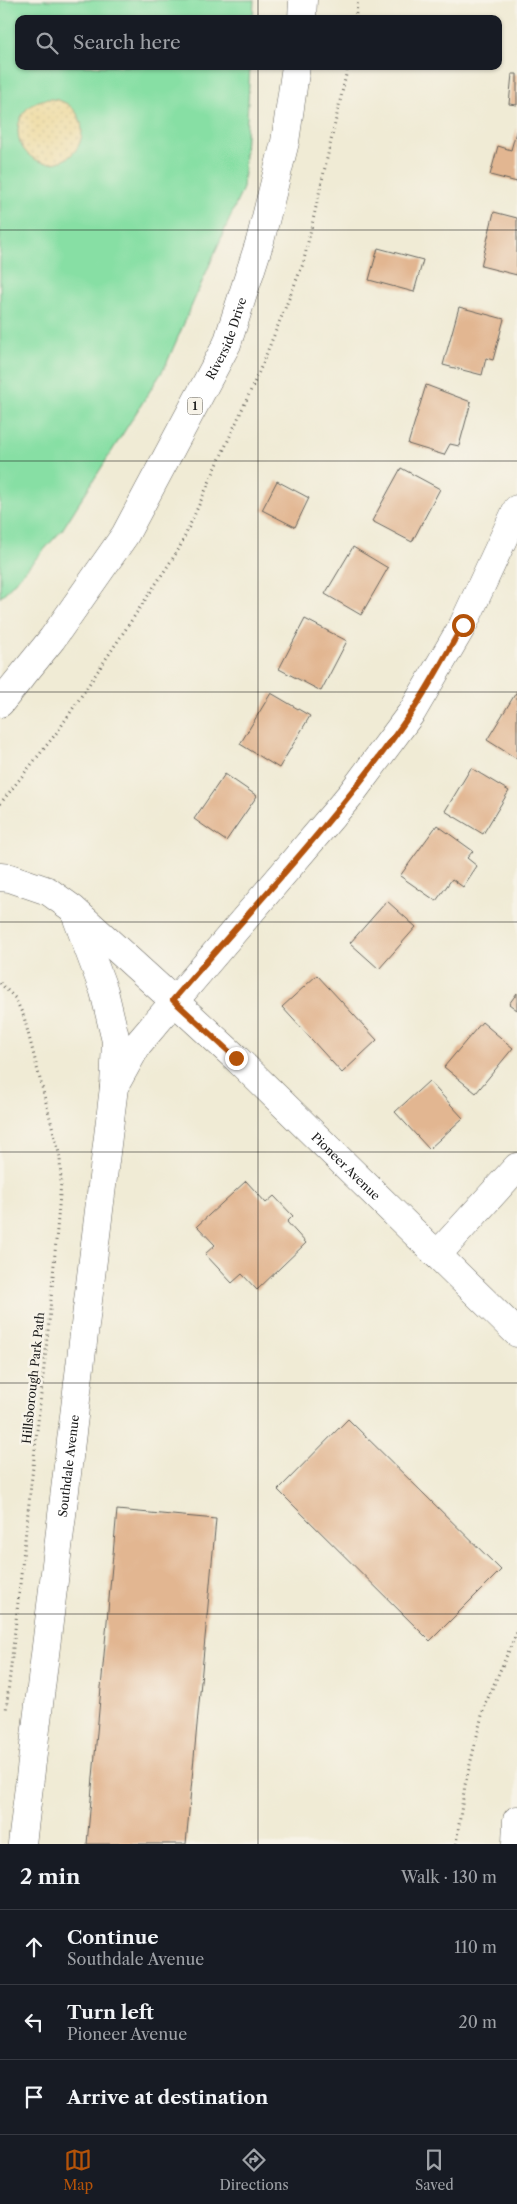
<!DOCTYPE html>
<meta charset="utf-8">
<style>
body{margin:0;font-family:"Libre Caslon Text",serif;background:#242831;color:#f1f3f6}
.stop{position:absolute;width:15px;height:15px;margin:-11px;border:4px solid #b45309;border-radius:50%;background:#fff}
.stop.end{background:#b45309;border-color:#fff;box-shadow:0 1px 5px #0008}
.list{margin:0;padding:0;list-style:none}
h2{display:flex;justify-content:space-between;align-items:center;height:65px;margin:0;padding:0 20px;font-size:21px}
h2 small{font-size:16px;font-weight:400;color:#9ea1a6}
.list li{display:grid;grid-template-columns:32px 1fr auto;gap:15px;align-items:center;box-sizing:border-box;height:75px;padding:0 20px;border-top:1px solid #363941}
.list b{display:block;font-size:19px;white-space:nowrap}
.list p{margin:0;font-size:16px;white-space:nowrap;color:#9ea1a6}
.list em{font-size:16px;font-style:normal;color:#9ea1a6}
.icon{flex:none;width:28px;height:28px;fill:none;stroke:currentColor;stroke-width:2;stroke-linecap:round;stroke-linejoin:round}
.map{position:relative;flex:none;width:517px;height:1844px;overflow:hidden}
.search{position:absolute;background:#171b24;box-shadow:0 1px 4px #0004;left:15px;right:15px;top:15px;height:55px;display:flex;align-items:center;gap:12px;box-sizing:border-box;padding:0 18px;border-radius:10px;color:#9ea1a6;font-size:19px}
.sheet{height:290px;background:#171b24}
nav{display:flex;justify-content:space-around;align-items:center;box-sizing:border-box;height:70px;border-top:1px solid #363941;background:#171b24;font-size:14px;color:#9ea1a6}
nav a{display:grid;justify-items:center;gap:2px}
nav .on{color:#b45309}
.map>svg:first-child{display:block}
.grass{fill:#87dfa4;stroke:#527e60}
.sand{fill:url(#sand-dots);stroke:#857b5d}
.building{fill:#e2b691}
.lines{fill:none;stroke-linecap:round;stroke-linejoin:round}
.minor-casing{stroke:#66645d;stroke-width:29}
.trunk-casing{stroke:#66645d;stroke-width:29}
.path{stroke:#66645d;stroke-width:3;stroke-dasharray:1 4;stroke-linecap:butt}
.minor{stroke:#fff;stroke-width:28}
.trunk{stroke:#fff;stroke-width:28}
.route{stroke:#b45309;stroke-width:6}
.grid{fill:none;stroke:#1c1c1c;stroke-width:1;stroke-opacity:0.55}
.labels{text-anchor:middle;dominant-baseline:central;stroke-width:5;stroke-linejoin:round;paint-order:stroke}
.shield{fill:#f7f3e8;stroke:#5e5c59;stroke-width:1}
.shield-label{font-size:11px;font-weight:bold;fill:#1c1c1c}
.street-label{font-size:12px;fill:#1c1c1c;stroke:#f7f3e8}
</style>
<div class="map">
<svg width="517" height="1844" viewBox="0 0 517 1844">
<defs>
<pattern id="sand-dots" width="8" height="8" patternUnits="userSpaceOnUse" patternTransform="scale(1.25)"><rect width="8" height="8" fill="#eeda9e"/><path d="M2 2h.1M6 6h.1" fill="none" stroke="#ccba88" stroke-width="1.8" stroke-linecap="round"/></pattern>
</defs>
<rect width="100%" height="100%" fill="#f7f3e8"/>
<filter id="ink" filterUnits="userSpaceOnUse"><feTurbulence type="fractalNoise" baseFrequency=".02" numOctaves="2"/><feDisplacementMap in="SourceGraphic" scale="10" xChannelSelector="R" yChannelSelector="G"/><feConvolveMatrix kernelMatrix="1 2 1 2 8 2 1 2 1" color-interpolation-filters="sRGB"/></filter>
<filter id="wash" filterUnits="userSpaceOnUse"><feTurbulence type="fractalNoise" baseFrequency=".0096" numOctaves="4" result="noise"/><feDisplacementMap in="SourceGraphic" scale="20" xChannelSelector="R" yChannelSelector="G"/><feGaussianBlur stdDeviation="1.12" result="paint"/><feColorMatrix in="noise" values="0 0 0 0 0 0 0 0 0 0 0 0 0 0 0 0 0 1.4 0 .05"/><feComposite in="paint" operator="in"/></filter>
<g filter="url(#wash)">
<rect width="100%" height="100%" fill="#f0ebd5"/>
<path class="grass" d="M0,0H254L253,19H19V66H250L243,188L165,367L62,530L0,598Z"/>
<path class="sand" d="M18 131a32 32 0 1 1 64 0a32 32 0 1 1-64 0Z"/>
<g id="blocks">
<path class="building" d="M512,74H517V105L509,104Z
M517,128V182L490,175L498,146L511,150Z
M494,212L517,218V275L481,266Z
M378,248L423,260L414,292L369,280Z
M459,307L504,319L493,360L486,358L482,375L443,365Z
M426,385L471,402L459,446L450,444L444,455L408,444Z
M401,468L440,489L412,542L372,521Z
M277,481L309,498L295,527L262,510Z
M353,547L388,568L361,615L325,594Z
M305,619L347,641L321,691L279,669Z
M517,691V759L487,740Z
M271,693L310,716L279,768L240,744Z
M471,768L509,791L483,834L445,811Z
M225,774L257,796L226,841L194,819Z
M437,825L473,851L467,858L477,866L463,887L452,879L436,901L400,876Z
M387,901L416,927L379,969L350,943Z
M317,975L377,1040L342,1073L282,1007Z
M517,993V1010L509,1004Z
M482,1022L513,1048L476,1093L444,1067Z
M429,1081L463,1118L429,1149L395,1112Z
M246,1181L266,1203L274,1196L293,1216L287,1222L306,1243L257,1290L242,1274L232,1283L205,1254L215,1245L197,1226Z
M348,1419L501,1570L430,1641L278,1490Z
M117,1510L216,1519L186,1844H87Z"/>
</g>
</g>
<g filter="url(#ink)">
<use href="#blocks" fill-opacity="0" stroke="#66645d" stroke-width="1"/>
<g class="lines">
<g class="minor-casing">
<g id="minor">
<path id="s1" d="M173,1000L236,1058L517,1333"/>
<path d="M437,1255L517,1167"/>
<path id="s2" d="M22,1844L114,1087L138,1044L351,794L412,712L463,625L517,509"/>
<path d="M516,1844L517,1820"/>
</g>
</g>
<g class="trunk-casing">
<g id="trunk">
<path d="M302,19L303,0"/>
<path id="s3" d="M0,703L52,639L125,535L227,344L260,241L285,142L296,66"/>
<path d="M0,877L10,878L48,891L73,909L173,1000"/>
<path d="M75,913L104,991L116,1041L114,1087"/>
</g>
</g>
<path class="path" d="M355,19L358,0
M0,804L58,731L179,549L259,372L303,264L348,66
M0,983L15,998L24,1017L60,1157L61,1183L49,1322L6,1711
M456,1844L465,1785L484,1707L517,1632"/>
<use href="#minor" class="minor"/>
<use href="#trunk" class="trunk"/>
</g>
</g>
<g class="lines" filter="url(#ink)">
<path class="route" d="M236,1058L173,1000C254,906 340,816 411,713C430,686 446,654 463,625"/>
</g>
<path class="grid" d="M258,0V19M258,66V1844M0,230H517M0,461H517M0,692H517M0,922H517M0,1152H517M0,1383H517M0,1614H517"/>
<g class="labels">
<rect class="shield" x="187.5" y="397.5" width="15" height="17" rx="4"/>
<g class="shield-label">
<text x="195" y="406">1</text>
</g>
<g class="street-label">
<text stroke="none"><textPath href="#s3" startOffset="431">Riverside Drive</textPath></text>
<text stroke="none"><textPath href="#s1" startOffset="240">Pioneer Avenue</textPath></text>
<text transform="translate(33 1378) rotate(-84)">Hillsborough Park Path</text>
<text stroke="none"><textPath href="#s2" startOffset="381">Southdale Avenue</textPath></text>
</g>
</g>
</svg>
<div class="stop" style="left:463px;top:625px"></div>
<div class="stop end" style="left:236px;top:1058px"></div>
<div class="search"><svg class="icon" aria-label="search" viewBox="0 0 24 24"><circle cx="10" cy="10" r="6"/><path d="M15 15l6 6"/></svg>Search here</div>
</div>
<section class="sheet">
<h2>2 min<small>Walk · 130 m</small></h2>
<ul class="list">
<li><svg class="icon" aria-label="ahead" viewBox="0 0 24 24"><path d="M12 20V5M6 11l6-6 6 6"/></svg><div><b>Continue</b><p>Southdale Avenue</p></div><em>110 m</em></li>
<li><svg class="icon" aria-label="left" viewBox="0 0 24 24"><path d="M17 20v-9H6M10 6l-5 5 5 5"/></svg><div><b>Turn left</b><p>Pioneer Avenue</p></div><em>20 m</em></li>
<li><svg class="icon" aria-label="arrive" viewBox="0 0 24 24"><path d="M6 21V4h12l-3 4 3 4H6"/></svg><div><b>Arrive at destination</b></div></li>
</ul>
</section>
<nav>
<a class="on"><svg class="icon" aria-label="map" viewBox="0 0 24 24"><path d="M3 6l6-2 6 2 6-2v14l-6 2-6-2-6 2zM9 4v14M15 6v14"/></svg>Map</a>
<a><svg class="icon" aria-label="directions" viewBox="0 0 24 24"><path d="M12 3l9 9-9 9-9-9zM9 14v-3h6M13 9l2 2-2 2"/></svg>Directions</a>
<a><svg class="icon" aria-label="saved" viewBox="0 0 24 24"><path d="M7 4h10v16l-5-4-5 4z"/></svg>Saved</a>
</nav>
